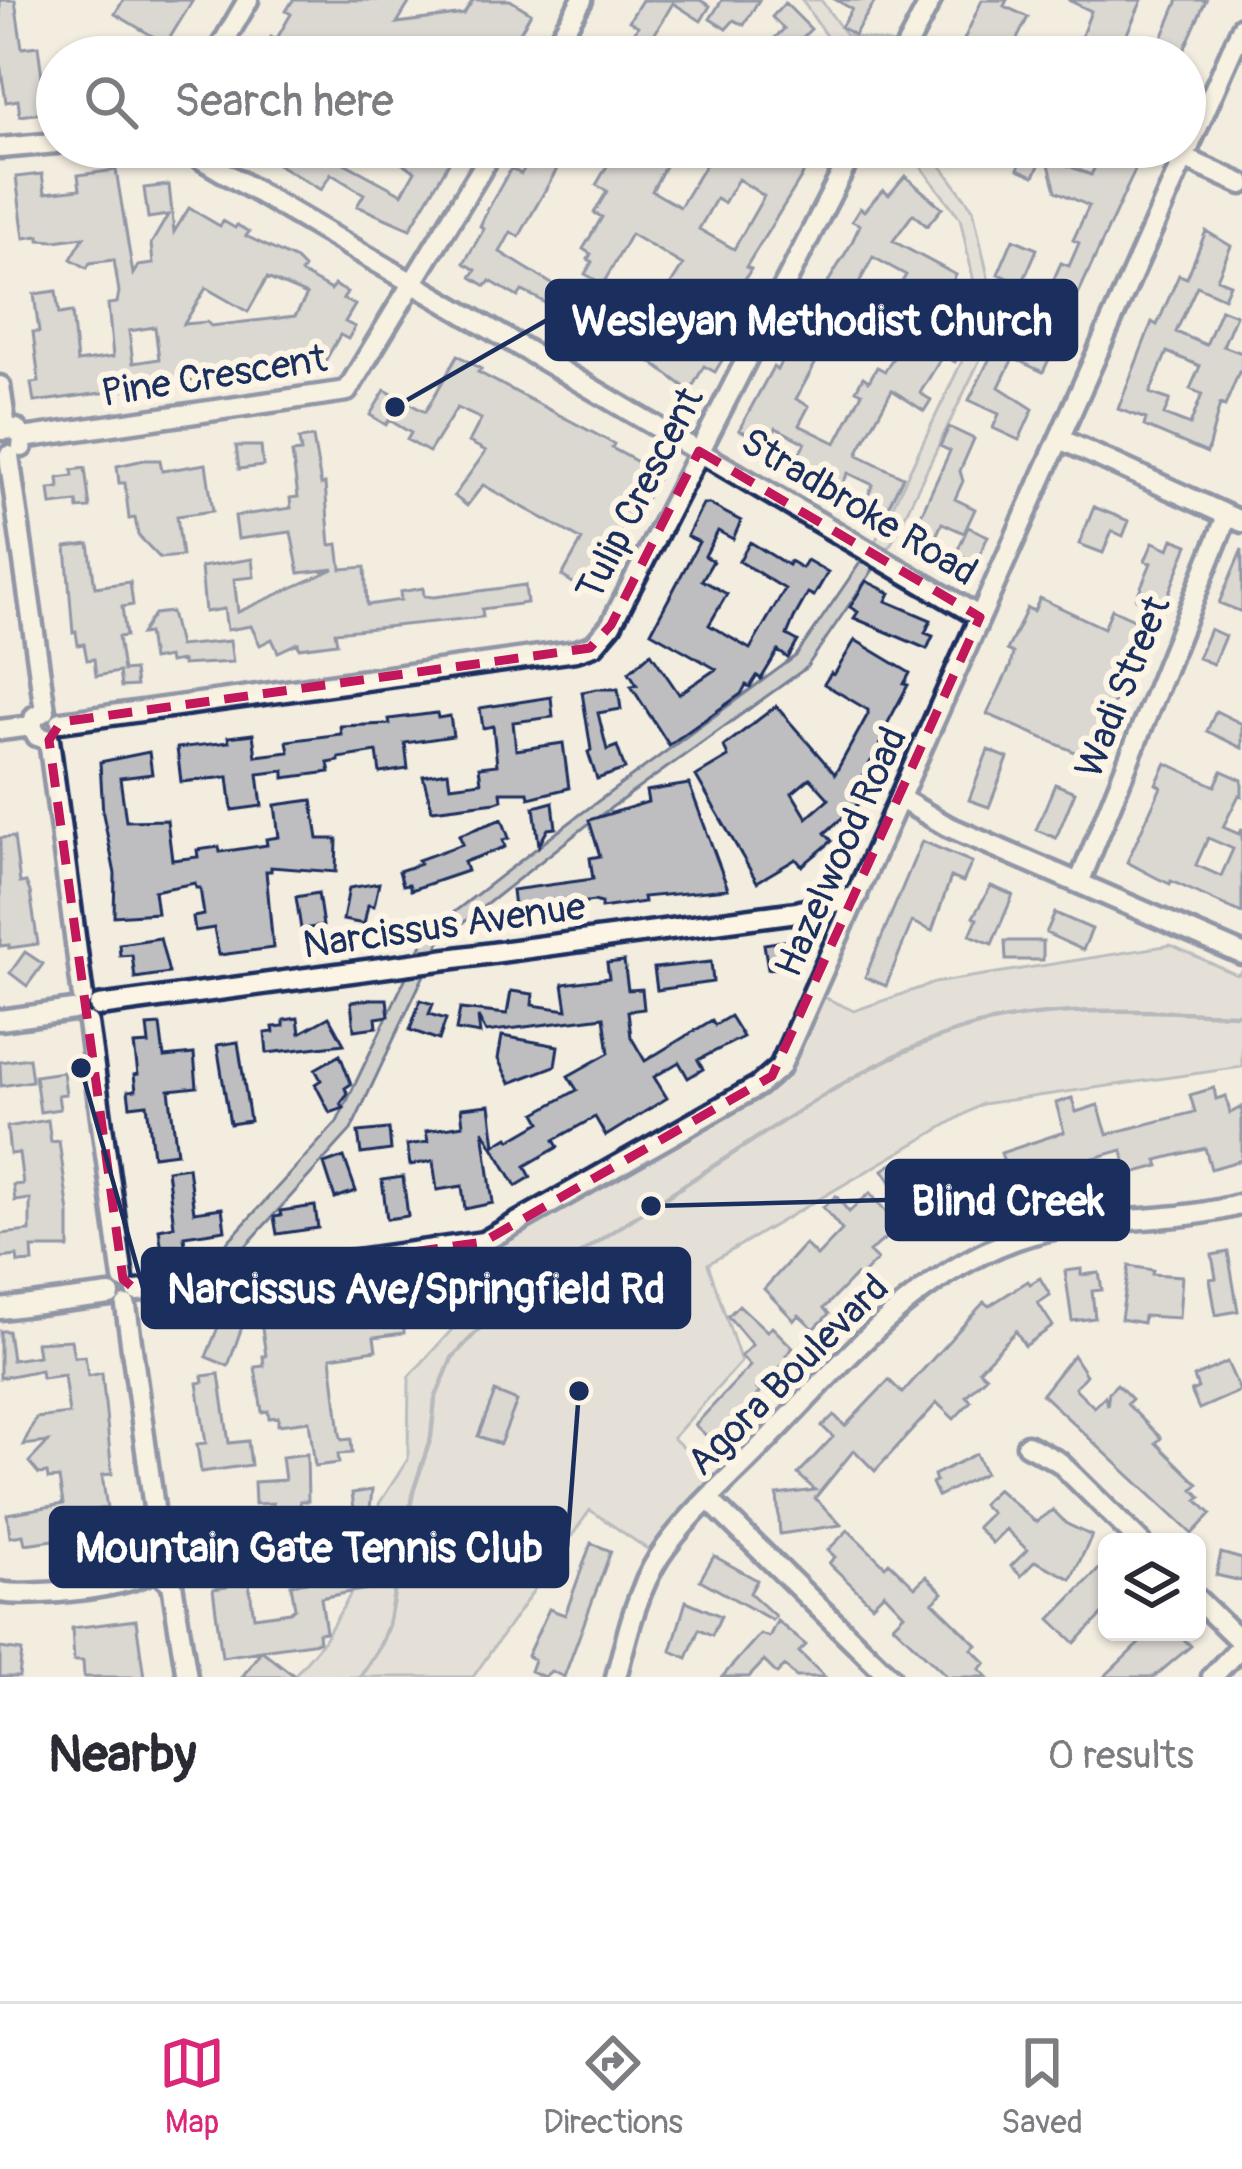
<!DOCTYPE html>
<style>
body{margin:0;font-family:Pangolin,sans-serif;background:#f7f7f7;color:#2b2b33}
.controls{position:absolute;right:36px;bottom:36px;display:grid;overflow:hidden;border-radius:18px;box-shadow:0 3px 9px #0004}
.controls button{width:108px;height:108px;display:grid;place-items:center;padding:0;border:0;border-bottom:3px solid #e1e1e2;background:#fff;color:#2b2b33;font:60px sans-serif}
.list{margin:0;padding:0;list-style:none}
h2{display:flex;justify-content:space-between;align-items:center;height:156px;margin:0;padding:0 48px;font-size:51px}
h2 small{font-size:39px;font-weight:400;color:#7c7c81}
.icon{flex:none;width:66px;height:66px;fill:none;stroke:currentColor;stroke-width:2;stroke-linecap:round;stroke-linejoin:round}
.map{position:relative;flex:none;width:1242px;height:1677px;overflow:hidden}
.search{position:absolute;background:#fff;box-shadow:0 3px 9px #0004;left:36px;right:36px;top:36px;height:132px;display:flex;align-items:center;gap:30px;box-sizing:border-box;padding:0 42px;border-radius:66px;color:#7c7c81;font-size:45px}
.sheet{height:324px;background:#fff}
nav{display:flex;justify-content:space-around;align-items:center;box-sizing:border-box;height:168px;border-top:3px solid #e1e1e2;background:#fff;font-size:33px;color:#7c7c81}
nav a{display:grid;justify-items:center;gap:6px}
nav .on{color:#db2777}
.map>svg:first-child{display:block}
.green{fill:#d3d1cc;stroke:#778095;stroke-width:3}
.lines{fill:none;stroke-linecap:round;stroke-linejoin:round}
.stream{stroke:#707a91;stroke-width:4.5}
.building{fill:#bebec0;stroke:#1b2f5e;stroke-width:3;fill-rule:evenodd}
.street-casing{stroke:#1b2f5e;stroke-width:27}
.street{stroke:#fcf5e5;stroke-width:18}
.marked{fill:none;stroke:#c2185b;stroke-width:9;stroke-dasharray:24 15;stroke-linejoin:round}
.labels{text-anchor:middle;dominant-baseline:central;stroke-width:12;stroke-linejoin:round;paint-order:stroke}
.street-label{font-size:39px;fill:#1b2f5e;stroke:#fcf5e5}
.leader{fill:none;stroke:#1b2f5e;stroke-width:4.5}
.callout-dot{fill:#1b2f5e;stroke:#fcf5e5;stroke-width:4.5}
.callout{fill:#1b2f5e;stroke:#1b2f5e;stroke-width:4.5}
.callout-label{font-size:42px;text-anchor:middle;font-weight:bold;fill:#fff}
</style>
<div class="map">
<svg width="1242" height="1677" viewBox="0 0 1242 1677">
<rect width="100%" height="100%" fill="#f3ede0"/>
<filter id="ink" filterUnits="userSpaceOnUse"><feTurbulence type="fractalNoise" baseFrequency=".00833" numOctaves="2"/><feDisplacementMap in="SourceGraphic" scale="24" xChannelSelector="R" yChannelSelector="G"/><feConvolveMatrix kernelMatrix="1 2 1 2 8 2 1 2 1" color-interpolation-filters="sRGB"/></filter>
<g filter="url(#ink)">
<path class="green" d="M802,0H821L846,35L907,46L901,57H840Z
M906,147H927L973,209L998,322L892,542L806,668L587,825L440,941L351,1130L215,1280L190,1283L337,1122L427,933L582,813L796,656L879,535L982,319L960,218Z
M1171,945L1237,975L1242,971V1067L982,1104L708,1264L741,1362L673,1438L724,1484L659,1557L590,1510L473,1677H293L322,1643L352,1592L380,1588L379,1504L408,1459L409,1377L456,1325L472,1314L433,1251L470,1245L758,1086L815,993L854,1011L934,983Z"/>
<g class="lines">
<path class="stream" d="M360,1677L380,1646L388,1625L413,1492L431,1437L435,1399L452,1358L494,1313C571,1258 650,1207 729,1156C813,1102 897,1041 996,1021C1076,1005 1161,1012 1242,1014"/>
</g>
<path class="building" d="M0,0H15L22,48L38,46L42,76L57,74V111L20,116L18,100L6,102L0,63Z
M123,0H193L166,44L115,14Z
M293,0H411L397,23L464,14L473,0H510L531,13L506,57H465L474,43L394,54L400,57H344L315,40L305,57H260L271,37L276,40L291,14L286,11Z
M642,0H700L710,6L701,21L673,3L641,57H619L638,26L629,21Z
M722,0H759L744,25L734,20L726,29L710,19Z
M836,0H876L854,35L841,27L852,9Z
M982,0H1007L1004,6L1028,17L1008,57H989L962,44Z
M1068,0H1142L1126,36L1157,50L1178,0H1206L1181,57H1074L1091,11Z
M785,3L811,29L794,46L805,57H755L784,29L772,17Z
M256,147H342L337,159L402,194L415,171L391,157L397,147H458L410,229L357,206L364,194L331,174L321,190L277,164L276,159Z
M538,147H556L566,153L519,237L511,232L500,252L612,321L632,289L650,300L636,323L659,337L675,312L659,303L683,265L631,234L603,284L585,274L592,262L588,259L591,254L583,249L602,217L594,213L607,191L596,185L610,161L584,147H675L652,191L680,207L707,162L699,158L705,147H813L802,176L746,267L751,269L735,296L714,284L691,320L723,339L715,352L724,357L715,372L704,366L690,391L617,337L615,342L603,335L599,342L555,319L559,312L537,298L522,291L518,297L490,281L486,286L471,277L476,270L464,263L484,229L480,226L488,209L511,168L521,174ZM738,179L764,196L734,249L699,229L716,199L724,203Z
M1028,147H1048L1034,176L1018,169Z
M1111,147H1135L1128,162L1137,166L1076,299L1072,297L1047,351L1052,353L1043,372L1013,358L999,387L1033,409L1019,440L993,428L999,414L969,400L1012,314L1005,310L1014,292L1042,305L1061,263L1069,266L1079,243L1073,240L1089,206L1056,191L1047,157L1091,175L1103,150L1108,153Z
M116,170L133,274L138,266L153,264L151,244L168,215L148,218L144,188L169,185L174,232L189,208L220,226L223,221L235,228L237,225L249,232L246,236L296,260L304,268L301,273L331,290L334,285L347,292L343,299L355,305L345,322L355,327L348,339L340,335L324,363L234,371L198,376L199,380L34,402L31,383L39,382L33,332H39L34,294L56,291L59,314L72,312L77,362L113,357L108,304L117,303L119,292L114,260L90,263L87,268L71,259L84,237L55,241L39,240V236L24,238L16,177L42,174L45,193L80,189L78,175ZM267,278L307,295L295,316L211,326L207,322L184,324L206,288L248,312ZM155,327L159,359L133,363L129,331Z
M905,176L942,208L927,226L913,214L893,241L956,275L953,281L976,294L972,300L978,304L974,310L979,313L955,362L943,355L920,393L931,400L924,411L892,390L859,450L858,455L903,477L887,509L866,499L873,485L848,473L842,485L819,479L823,473L796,460L805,443L776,428L769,442L739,430L773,367L777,370L789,346L784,344L792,329L798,332L851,244L860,225L852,221L860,208L864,211L883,190L889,195ZM873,257L906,275L886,309L891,312L886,321L907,334L885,371L877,367L869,381L863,377L856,390L862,393L836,443L799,425L809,406L796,399Z
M1206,231L1231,246L1217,279L1230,284L1224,298L1197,286L1176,332L1206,345L1221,309L1236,315L1223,346L1242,353V373L1239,372L1225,406L1220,404L1207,453L1144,426L1146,419L1118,409L1152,322L1157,325L1179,275L1187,278ZM1167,352L1200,366L1190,389L1202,394L1190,425L1164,415L1170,400L1150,393Z
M1013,239L1037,249L1022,284L998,274Z
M458,355L481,369L478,372L605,439L614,444L612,448L660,474L635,519L629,516L615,543L621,546L615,558L604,556L581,588L562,576L582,540L483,485L467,506L454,496L486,451L469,442L481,419L457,408L429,452L407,440L411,433L389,420L386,425L370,415L385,390L425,412Z
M949,427L974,439L960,471L963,481L955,499L975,509L964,533L942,523L934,541L914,530L950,451L940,446Z
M313,437L321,485L325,484L330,545L338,544L341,569L365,567L367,605L401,600L400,592L423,588L424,596L434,597L525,585L527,603L482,609L483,617L335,632L337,643L299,648L298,643L278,652L272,639L260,645L251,626L227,630L224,609L205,612L201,567L252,559L254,577L234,579L238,612L334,569L299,573L291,532L238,539L235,516L291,508L290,498L298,497L292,453L301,452L299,439Z
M236,446H261L263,466L239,469Z
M144,460H160L162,471L206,464L213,511L177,516L182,556L160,558L138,535L135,518L129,519L125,483H119L117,466Z
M85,468L90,508L78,509L77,502L51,505L49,489L59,488L58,478L73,476L72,470Z
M703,504H709L741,521L733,539L718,531L705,556L713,561L702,580L727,594L709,625L750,649L785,589L739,561L750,542L788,565L790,561L802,568L807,560L828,572L814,596L808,593L794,618L787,635L798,641L788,658L778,651L761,679L757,676L750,687L746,685L741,694L669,745L631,686L637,685L629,672L651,653L679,694L716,669L651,632L699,542L687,536Z
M1094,507L1129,521L1123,536L1112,531L1103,553L1079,544Z
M968,527L988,536L976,563L956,554Z
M1173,539L1188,545L1162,610L1136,599L1151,563L1145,561L1153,542L1169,549Z
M89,544L95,587L130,582L133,605L122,607L126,636L118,637L123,671L134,670L136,686L121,687L119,672L96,676L94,659L87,660L84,644L78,645L76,632L73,633L66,547Z
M1242,549V612L1219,603Z
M866,581L890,593L886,601L931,620L925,633L933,636L927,649L854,618L858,612L850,607Z
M1040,598L1104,628L1112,609L1136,620L1127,640L1139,646L1130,665L1110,671L1118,692L1089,758L987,714L1010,667L1013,653L1007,650L1019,626L1027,608L1034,611Z
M171,612L179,646L230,641L233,662L182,665V661L169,663L168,657L152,660L148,633L141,634L154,614Z
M1210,629L1225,636L1213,664L1198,658Z
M855,640L910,673L904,684L908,685L883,732L885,733L878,750L855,787L858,791L852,797L858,804L825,833L832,841L802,866L796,859L757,882L696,776L728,757L724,746L776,706L835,774L868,714V710L824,684L831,673L834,675ZM810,778L829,799L807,818L792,793Z
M597,689H618L621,709L598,713L607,750L617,746L625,769L597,779L588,752L591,750L582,692Z
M551,697L553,717L513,722L516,750L563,743L569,788L529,798L528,792H501L502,800L496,802L432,810L423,776L448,772L450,786L481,782L479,767L497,765L493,726L483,728L480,708Z
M1216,711L1242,724V748L1207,731Z
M437,713L438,718L450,716L453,736L405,743L408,769L380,773L377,752L339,758V761L328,763L330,772L284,778V771L258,774L262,806L232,810L228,777L181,782L177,748L229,742L228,737L253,734L256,756L289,752L287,741L341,734L340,726L390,724L389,719Z
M988,750L1008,758L989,807L969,800Z
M149,752L152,774L120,778L126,821L167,820L172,860L198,857L197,850L219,847L220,852L267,845L266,839L279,837L275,805L312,800L318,839H337L336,872L271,867V871H266L273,948L219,955L214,928L195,931L193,917L204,915L200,888H196L195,883L154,891L157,913L114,916L115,874L103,814L100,762Z
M1166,763L1215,786L1222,771L1242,780V796L1239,795L1223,827L1239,834L1242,828V913L1171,881L1170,884L1157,878L1127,862L1161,787L1156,784ZM1208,838L1233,849L1221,876L1196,865Z
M689,784L728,889L643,897L644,902L601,908V903L594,901L531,910V905L514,907L512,890L593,879L590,858L600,856L589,820L648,802L646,791Z
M1055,784L1075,792L1056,838L1036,830Z
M553,802L556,828L548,829L539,845L534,807Z
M502,819L509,838L503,840L505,847L464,862L467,871L411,890L409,884L403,885L399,871L420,864L418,860L463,844L459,835Z
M14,837L20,883L26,882L30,892L38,944L9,948V945L0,946V838Z
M922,841L972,862L963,882L951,877L932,931L912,922L886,986L865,977Z
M379,883L374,906L368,905L364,924L343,920L349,888Z
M991,886L1013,895L992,944L970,935L977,919L973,917Z
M318,893L323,926L301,929L296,897Z
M1055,913L1092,929L1083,950L1046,933Z
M160,938L169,973L135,978L132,955L120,956L119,944Z
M791,940L789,966L768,969L764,944Z
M1005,941H1043V960H1006Z
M25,952L43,964L27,986L10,973Z
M624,961L628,990L642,989L644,1009L628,1011L631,1037L645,1061L712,1020L715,1025L730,1016L743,1037L698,1060L703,1069L688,1078L679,1062L654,1077L667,1098L606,1136L595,1117L554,1140L558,1147L525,1166L531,1177L516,1186L483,1130L493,1203L465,1209L462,1186L437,1190L433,1161L410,1165L407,1145L428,1142L426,1131L463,1125L461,1108L490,1105L495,1145L508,1137L510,1140L541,1122L536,1113L577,1090L568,1076L609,1053L604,1017L486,1032L478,1017L480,1034L456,1030L460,1009L507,1014L511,991L533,994L532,1005L567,1010L563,984L609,978L607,963Z
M711,962L713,982L657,990L654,968Z
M371,999H387L389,1016L376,1018L377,1027L354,1030L351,1002Z
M420,1000L433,1004L429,1014L446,1019L439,1040L410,1030Z
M329,1017L344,1044L267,1053L265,1033L274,1032L273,1027L284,1026V1020L298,1018L300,1033Z
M160,1025L164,1057L194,1054L197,1087L169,1090L177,1153L153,1156L147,1104L130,1106L128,1091L136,1090L134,1075L138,1074L134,1045L149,1044L147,1026Z
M502,1036L558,1046L555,1066L510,1083L498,1059Z
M238,1042L250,1121L230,1124L217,1045Z
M340,1055L351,1084L345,1088L348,1094L341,1103L344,1108L330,1113L315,1084L321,1080L315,1069Z
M29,1058L32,1081L1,1086L0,1062Z
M63,1072L66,1094L58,1095L60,1109L40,1112L35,1076Z
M1214,1088L1216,1099L1226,1096L1230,1113L1242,1107V1160L1211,1169L1205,1148L1157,1160L1159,1166L1129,1174L1122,1150L1090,1159L1094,1174L1078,1179L1077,1174L1014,1190L1012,1185L983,1194L963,1207L961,1203L923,1230L883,1170L897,1161L910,1181L915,1178L922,1189L968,1163L973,1175L1005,1165L1001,1153L1064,1132L1056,1103L1072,1098L1076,1112L1098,1105L1107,1134L1195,1112L1190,1095Z
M48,1120L51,1142L59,1141L69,1213V1248H32L33,1262L18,1263L17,1256L0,1258V1234L30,1231V1199L15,1201L13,1185L23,1184L19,1153L10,1154L7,1127Z
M389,1129L391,1150L361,1154L358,1132Z
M344,1157L356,1191L335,1198L324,1164Z
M188,1167L194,1212L222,1208L225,1230L184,1236L186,1255L163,1259L159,1229L174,1226L167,1170Z
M403,1177L408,1216L387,1219L382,1180Z
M870,1193L899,1227L869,1252L877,1260L859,1278L856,1275L824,1308L829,1314L814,1329L799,1315L794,1320L764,1289L805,1244L817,1256L842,1230L823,1207L836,1196L849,1212Z
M315,1206L318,1228L277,1234L274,1217L281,1216L280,1211Z
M1228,1252L1238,1311L1216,1315L1210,1279L1216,1278L1212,1255Z
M1129,1266L1153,1270L1152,1274L1182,1276L1179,1318L1144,1316L1143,1323L1121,1319Z
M1081,1269V1275L1099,1273L1102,1290L1092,1291L1095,1318L1072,1321L1065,1271Z
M1040,1278L1050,1295L1038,1303L1053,1326L1025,1346L1016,1331L979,1370L986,1376L966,1396L971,1401L954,1419L937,1403L875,1471L854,1450L815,1498L841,1525L780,1534L777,1495L815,1490L798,1474L833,1437L822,1426L834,1415L845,1426L889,1380L902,1393L984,1302L989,1306L1028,1281L1030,1284Z
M441,1295L444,1322L404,1327V1333L374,1337L376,1350L331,1357L340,1434L342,1440L351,1439L352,1453L338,1454L339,1463L315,1466L309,1421L278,1425V1417L269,1418L268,1411L262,1412L255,1367L264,1366L263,1356H266L259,1308L358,1299L359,1305L367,1304L368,1310Z
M739,1305L767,1331L772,1327L793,1348L786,1355L790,1358L757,1389L760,1392L713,1442L695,1425L750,1366L741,1356L752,1345L728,1316Z
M223,1315L243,1324L228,1366L206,1357Z
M0,1331H8L12,1360L38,1356L36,1342L71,1340L74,1357L85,1356L88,1376L102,1373L112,1474L102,1475L107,1508L87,1511L91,1541L54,1545V1540L25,1544L23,1535L10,1537L7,1514L63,1504L59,1478L48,1479L47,1473L39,1474L29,1462L48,1442L23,1445L36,1418L69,1414L64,1375L42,1378L41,1370L0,1378Z
M1073,1355L1086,1375L1075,1388L1094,1407L1105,1396L1107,1406L1109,1392L1117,1384L1132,1399L1127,1404L1161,1438L1156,1443L1198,1484L1193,1489L1201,1497L1197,1500L1211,1514L1192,1534L1042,1394Z
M1227,1362L1240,1391L1199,1409L1191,1391L1198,1388L1194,1377Z
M219,1374L229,1443L248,1441L251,1465L201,1472L197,1444L206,1443L197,1383L203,1382L202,1376Z
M495,1392L517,1401L500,1444L478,1436Z
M307,1454L308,1501H300L303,1529L333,1525L332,1514L354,1509L352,1493L372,1490L367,1539L354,1541L363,1581L359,1582L360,1590L321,1598L326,1632L318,1633L319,1642L261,1650L296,1677H242L261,1651L222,1657L213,1589L226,1587L221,1579L243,1576L244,1584L249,1583L254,1617L290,1612L295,1608L291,1585L306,1582L305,1577L331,1573L327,1544L292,1545L293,1550L261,1554L258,1535L274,1533L273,1503L255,1504L254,1482L285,1480L282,1457Z
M976,1454L985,1473L938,1496L932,1483L936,1481L934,1475Z
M997,1489L1036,1522L1053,1510L1067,1524L1092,1536L1071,1579L1035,1561L1021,1576L1011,1566L1027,1550L1006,1529L992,1543L977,1527L991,1513L982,1504Z
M848,1530L885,1566L889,1562L915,1587L926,1576L943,1593L933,1602L977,1645L972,1649L986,1663L980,1669L988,1677H948L893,1625L904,1614L884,1593L872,1605L829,1563L835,1557L828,1550Z
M591,1543L611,1551L564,1677L551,1671L544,1677L530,1671L534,1660L527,1656L549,1609L565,1615Z
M1221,1553L1242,1559V1581L1216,1575Z
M714,1556L757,1580L750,1593L775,1616L772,1620L700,1580Z
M1107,1561V1610L1075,1643L1050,1619Z
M686,1601L721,1616L712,1635L699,1629L687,1658L671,1651Z
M136,1620L144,1677H84L83,1661H74L72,1628Z
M777,1621L806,1645L799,1652L825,1677H796L785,1666L777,1674L764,1661L749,1677H722L760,1634L769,1637Z
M1151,1632H1176L1191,1646L1154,1677H1104Z
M0,1648L22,1651L19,1677H0Z"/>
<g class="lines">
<g class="street-casing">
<path id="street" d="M215,57L248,0
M548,57L582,0
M901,57L931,0
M181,147L980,617
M0,148L57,143
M1184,158L1242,184
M0,386L6,428
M0,430L16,429L23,438L22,447
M23,438L347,391L495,147
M1060,439L1242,522
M9,456L45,711
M45,711L35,716L32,726L37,736L49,740
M61,722L576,651L594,645L611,625L855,147
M0,730L32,726
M49,740L83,997
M901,799L947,826L1242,954
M1079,883L1227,516
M99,1006L797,912L857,896
M0,1020L73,1010
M88,1023L123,1279
M137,1291L483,1242L758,1086L780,1067L1242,27
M126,1306L160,1551L155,1569
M0,1309L110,1295
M1027,1445L1059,1462L1140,1542
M709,1500L890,1677
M155,1569L172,1584L187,1677
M0,1592C29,1598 133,1588 155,1569
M1197,1599L1242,1643
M616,1677C627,1636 636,1593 659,1557C687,1515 729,1479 764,1443C841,1365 912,1276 1017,1239C1091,1213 1168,1226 1242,1204
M1212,1677L1242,1645"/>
</g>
<use href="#street" class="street"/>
</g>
</g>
<path d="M0 0H1242V1677H0ZM699,451L980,617L772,1076L483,1242L137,1291L123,1279L49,740L61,722L590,648L611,625Z" fill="#f3ede0" fill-opacity=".55" fill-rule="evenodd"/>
<path class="marked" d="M699,451L980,617L772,1076L483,1242L137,1291L123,1279L49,740L61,722L590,648L611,625Z"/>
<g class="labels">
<g class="street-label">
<text transform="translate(214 376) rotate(-9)">Pine Crescent</text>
<text transform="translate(640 494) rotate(-63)">Tulip Crescent</text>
<text transform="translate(859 507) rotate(31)">Stradbroke Road</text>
<text transform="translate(1123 687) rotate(-68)">Wadi Street</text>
<text transform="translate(841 852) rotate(-66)">Hazelwood Road</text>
<text transform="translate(444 926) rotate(-8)">Narcissus Avenue</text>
<text transform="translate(788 1375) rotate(-45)">Agora Boulevard</text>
</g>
</g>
<path class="leader" d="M395 407L547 320M651 1206L887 1200M81 1068L143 1288M579 1391L567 1547"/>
<g class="callout-dot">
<circle cx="395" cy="407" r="12"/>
<circle cx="651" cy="1206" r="12"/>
<circle cx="81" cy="1068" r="12"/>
<circle cx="579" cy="1391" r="12"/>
</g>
<g class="callout">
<rect x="547" y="281" width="529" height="78" rx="12"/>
<rect x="887" y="1161" width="241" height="78" rx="12"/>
<rect x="143" y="1249" width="546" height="78" rx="12"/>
<rect x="51" y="1508" width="516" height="78" rx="12"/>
</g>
<g class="callout-label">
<text x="812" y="335">Wesleyan Methodist Church</text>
<text x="1008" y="1215">Blind Creek</text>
<text x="416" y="1303">Narcissus Ave/Springfield Rd</text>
<text x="309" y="1562">Mountain Gate Tennis Club</text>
</g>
</svg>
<div class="controls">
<button><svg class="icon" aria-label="layers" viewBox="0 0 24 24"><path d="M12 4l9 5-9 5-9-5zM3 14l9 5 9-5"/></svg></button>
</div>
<div class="search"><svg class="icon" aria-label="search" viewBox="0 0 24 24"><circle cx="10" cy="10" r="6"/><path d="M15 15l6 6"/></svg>Search here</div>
</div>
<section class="sheet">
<h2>Nearby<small>0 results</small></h2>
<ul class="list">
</ul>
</section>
<nav>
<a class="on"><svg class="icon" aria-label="map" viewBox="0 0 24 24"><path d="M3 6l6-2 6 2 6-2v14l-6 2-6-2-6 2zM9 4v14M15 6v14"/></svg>Map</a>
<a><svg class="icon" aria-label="directions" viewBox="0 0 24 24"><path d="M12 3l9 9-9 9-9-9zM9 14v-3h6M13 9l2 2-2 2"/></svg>Directions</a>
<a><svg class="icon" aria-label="saved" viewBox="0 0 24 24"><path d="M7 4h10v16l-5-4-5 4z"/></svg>Saved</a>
</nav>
